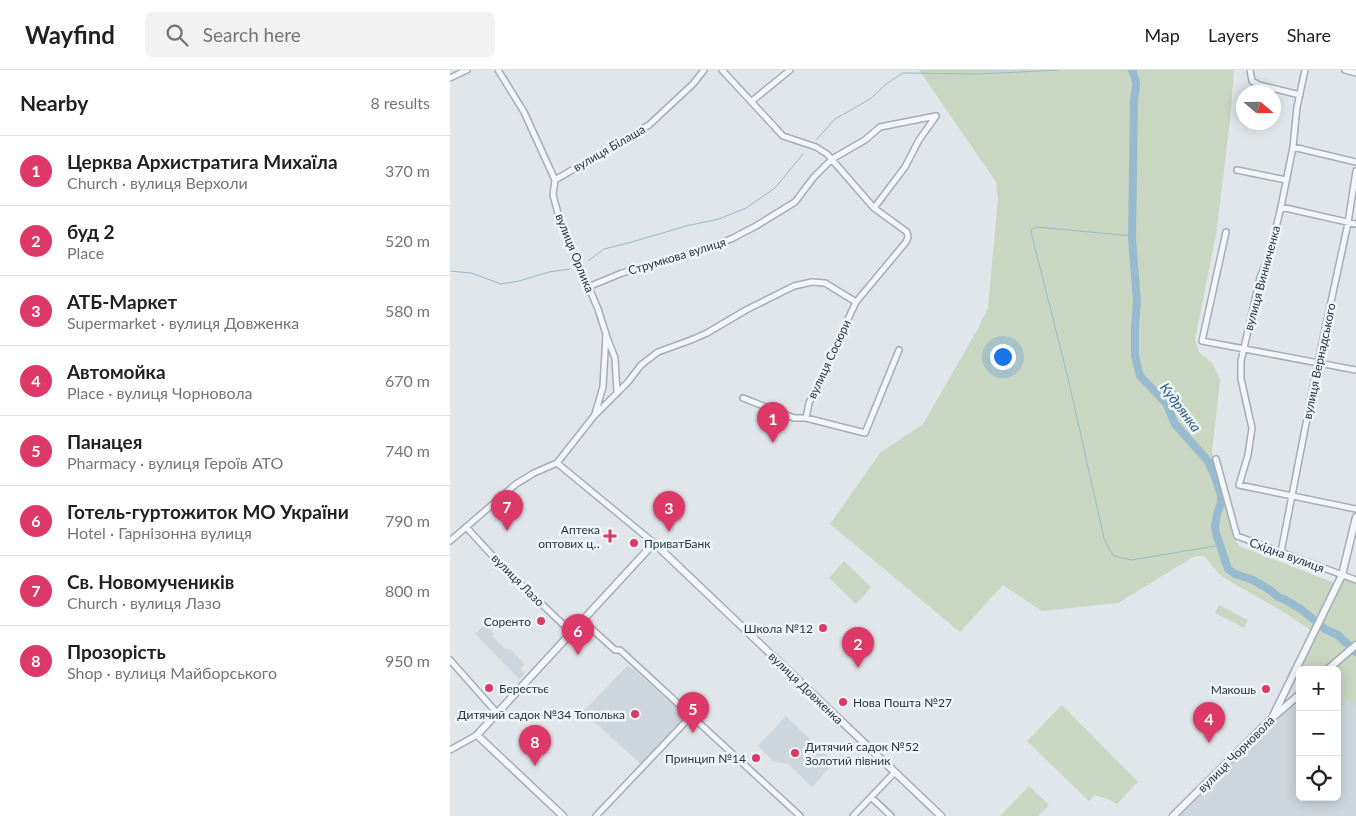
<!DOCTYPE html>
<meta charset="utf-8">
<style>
body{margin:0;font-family:Lato,sans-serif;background:#f2f2f2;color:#202124}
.controls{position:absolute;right:15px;bottom:15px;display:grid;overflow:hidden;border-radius:8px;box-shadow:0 2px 12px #0003}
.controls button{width:45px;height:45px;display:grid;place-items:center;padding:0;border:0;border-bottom:1px solid #e0e0e0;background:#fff;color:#202124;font:25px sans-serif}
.compass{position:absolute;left:786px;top:15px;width:45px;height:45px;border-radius:50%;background:#fff;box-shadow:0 2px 12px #0003;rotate:110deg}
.you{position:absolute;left:552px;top:286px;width:18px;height:18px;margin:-12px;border:4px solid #fff;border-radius:50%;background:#1a73e8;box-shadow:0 0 0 8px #1a73e833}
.badge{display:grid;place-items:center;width:32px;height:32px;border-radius:50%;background:#dd3968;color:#fff;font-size:16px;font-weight:700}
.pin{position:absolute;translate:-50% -41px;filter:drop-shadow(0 1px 2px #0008)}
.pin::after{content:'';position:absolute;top:26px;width:18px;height:15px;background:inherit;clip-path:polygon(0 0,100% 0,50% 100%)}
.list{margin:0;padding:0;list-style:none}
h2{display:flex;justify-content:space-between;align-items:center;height:65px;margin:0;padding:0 20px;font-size:21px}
h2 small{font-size:16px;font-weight:400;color:#757577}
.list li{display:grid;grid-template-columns:32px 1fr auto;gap:15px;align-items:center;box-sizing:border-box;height:70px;padding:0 20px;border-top:1px solid #e0e0e0}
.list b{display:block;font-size:19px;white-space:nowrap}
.list p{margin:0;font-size:16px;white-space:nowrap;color:#757577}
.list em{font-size:16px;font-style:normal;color:#757577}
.icon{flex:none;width:28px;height:28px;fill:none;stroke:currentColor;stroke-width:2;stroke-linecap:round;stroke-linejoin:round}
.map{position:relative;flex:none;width:906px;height:746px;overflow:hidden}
header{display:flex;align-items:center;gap:30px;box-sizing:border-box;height:70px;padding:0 25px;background:#fff;border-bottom:1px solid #e0e0e0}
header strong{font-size:24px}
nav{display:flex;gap:28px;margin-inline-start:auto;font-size:18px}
.search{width:350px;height:45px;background:#f2f2f2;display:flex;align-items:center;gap:12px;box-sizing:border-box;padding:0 18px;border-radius:8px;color:#757577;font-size:19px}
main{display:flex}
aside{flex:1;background:#fff}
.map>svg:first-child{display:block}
.built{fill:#ced6dd}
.green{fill:#c9d6c1}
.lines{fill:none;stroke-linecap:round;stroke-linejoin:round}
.stream{stroke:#98bacf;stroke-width:1}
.river{stroke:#98bacf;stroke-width:8}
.minor-casing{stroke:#a5aeb6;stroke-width:8}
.tertiary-casing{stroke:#a5aeb6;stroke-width:9}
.minor{stroke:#f4f6f9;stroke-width:5}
.tertiary{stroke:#f4f6f9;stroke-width:6}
.poi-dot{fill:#dd3968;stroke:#f0f5f8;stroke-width:2}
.labels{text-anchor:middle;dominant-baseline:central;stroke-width:5;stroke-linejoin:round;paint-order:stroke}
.street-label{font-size:12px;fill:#273644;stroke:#f0f5f8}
.poi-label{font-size:12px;fill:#273644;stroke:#f0f5f8;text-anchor:end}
.water-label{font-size:14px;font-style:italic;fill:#2c5c7d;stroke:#f0f5f8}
</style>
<header>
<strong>Wayfind</strong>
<div class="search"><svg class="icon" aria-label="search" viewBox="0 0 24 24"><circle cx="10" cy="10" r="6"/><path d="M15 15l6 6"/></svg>Search here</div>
<nav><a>Map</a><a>Layers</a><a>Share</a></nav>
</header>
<main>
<aside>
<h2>Nearby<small>8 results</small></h2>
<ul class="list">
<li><span class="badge">1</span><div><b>Церква Архистратига Михаїла</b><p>Church · вулиця Верхоли</p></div><em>370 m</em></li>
<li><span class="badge">2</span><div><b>буд 2</b><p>Place</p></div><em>520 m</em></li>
<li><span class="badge">3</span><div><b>АТБ-Маркет</b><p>Supermarket · вулиця Довженка</p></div><em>580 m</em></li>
<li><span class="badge">4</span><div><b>Автомойка</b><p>Place · вулиця Чорновола</p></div><em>670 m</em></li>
<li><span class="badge">5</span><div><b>Панацея</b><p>Pharmacy · вулиця Героїв АТО</p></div><em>740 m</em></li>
<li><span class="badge">6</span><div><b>Готель-гуртожиток МО України</b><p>Hotel · Гарнізонна вулиця</p></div><em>790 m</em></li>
<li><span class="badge">7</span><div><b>Св. Новомучеників</b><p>Church · вулиця Лазо</p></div><em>800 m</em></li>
<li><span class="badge">8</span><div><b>Прозорість</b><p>Shop · вулиця Майборського</p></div><em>950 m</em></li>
</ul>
</aside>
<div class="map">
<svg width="906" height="746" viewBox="0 0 906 746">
<rect width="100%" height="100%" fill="#e1e6eb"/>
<path class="built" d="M35,554L44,564L42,566L56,580L59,578L75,594L70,599L75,604L69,609L25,564Z
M906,577V746H726L823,649L850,626V727H887V600Z
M178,595L237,646L192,695L133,642Z
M336,646L384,693L362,717L338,694L323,691L308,676Z"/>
<path class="green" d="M469,0H784L780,51L766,165L745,270L749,282L763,294L770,310L762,382L785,469L789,476L885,513L862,561L832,541L771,506L754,486H745L668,533L592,541L553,515L510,562L380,454L430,383L473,354L526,262L538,238L548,128L546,112Z
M394,491L421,517L406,534L379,508Z
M893,507L906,512V572L874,600H853L851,593Z
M769,535L798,550L794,558L765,543Z
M906,580V635L898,629L887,643V600H880L895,587Z
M612,635L688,712L667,734L660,730L645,725L639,731L577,671Z
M579,716L599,735L588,746H550Z"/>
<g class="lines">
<path class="stream" d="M366,70L385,49L420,29L436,14L453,3L528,4L610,0
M682,166L587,157L582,159L581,162L618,308L654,468L659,479L664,486L681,490L771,475
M138,191L154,179L182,172L236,156L269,149L296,138L325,118L353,84
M0,201L21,203L51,214L69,211L99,202L120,199"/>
<path class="river" d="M682,0C688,14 686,16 684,30L682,169L687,231L685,256V286L690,306L716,333L725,354L758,391L765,407L771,425V433L767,444L765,456L766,463L778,499L785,504L803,510L820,520L828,527L834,529L852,540L875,559L888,565L906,582"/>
<g class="minor-casing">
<path id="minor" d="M48,0L74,42L105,110L103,125L109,147L148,239L156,264L153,317L145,344
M800,0L802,11L809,15L850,25
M855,0L847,37L843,77L831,137L820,182L810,208L791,291V309L802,358L798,385L789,415L906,439
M895,0L906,3
M0,8L17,0
M302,31L340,0
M843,77L906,92
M787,100L836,110
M105,110L199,55L243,14L254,0
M831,137L906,154
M424,138L455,97L469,70L486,46
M776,162L752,271L906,300
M138,217L172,203L236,185L281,169L306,156L345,132L364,107L382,89L415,70L430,57L486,46
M156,265L165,288L167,323
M293,328L344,348H356L415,363L449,280
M356,348L359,333L406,232
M766,389L787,466L906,510
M107,393L204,473
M16,457L52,496L121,562
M0,471L66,414L84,403L107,393L144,346L178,312L191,295L208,282L241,270L257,263L296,240L344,216L362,212L375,213L406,232L456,172L458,167L457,162L424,138L377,84L366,77L333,66L272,0
M831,482L868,292L898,153L906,101
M132,550L165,580H170L350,746
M0,590L47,643
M0,680L27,665
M421,727L441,746
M146,746L242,645
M403,746L445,702"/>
</g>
<g class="tertiary-casing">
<path id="tertiary" d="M877,600L906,575
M822,648L892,505L906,447
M113,746L27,665L204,473L491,746
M723,746L822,648L850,624"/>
</g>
<use href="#minor" class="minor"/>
<use href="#tertiary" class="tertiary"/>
</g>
<g class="poi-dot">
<path d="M157.5 458.5h5v5h5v5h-5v5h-5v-5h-5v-5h5z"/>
<circle cx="184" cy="473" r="5"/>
<circle cx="91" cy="551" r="5"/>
<circle cx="373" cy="558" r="5"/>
<circle cx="39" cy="618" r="5"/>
<circle cx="816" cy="619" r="5"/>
<circle cx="393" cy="632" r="5"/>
<circle cx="185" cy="644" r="5"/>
<circle cx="345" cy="683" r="5"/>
<circle cx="306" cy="688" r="5"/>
</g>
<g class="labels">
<g class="street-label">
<text transform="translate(159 78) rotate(-30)">вулиця Білаша</text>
<text transform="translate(125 183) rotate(68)">вулиця Орлика</text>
<text transform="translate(227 186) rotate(-17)">Струмкова вулиця</text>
<text transform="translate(812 208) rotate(-75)">вулиця Винниченка</text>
<text transform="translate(379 289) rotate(-65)">вулиця Сосюри</text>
<text transform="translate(869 291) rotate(-78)">вулиця Вернадського</text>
<text transform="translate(837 485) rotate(20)">Східна вулиця</text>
<text transform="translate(68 510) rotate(45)">вулиця Лазо</text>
<text transform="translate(356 618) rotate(44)">вулиця Довженка</text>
<text transform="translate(786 684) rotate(-45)">вулиця Чорновола</text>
</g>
<g class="poi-label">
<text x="150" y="459">Аптека<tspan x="150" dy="14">оптових ц‥</tspan></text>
<text x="194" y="473" text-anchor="start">ПриватБанк</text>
<text x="81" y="551">Соренто</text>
<text x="363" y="558">Школа №12</text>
<text x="49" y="618" text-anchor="start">Берестьє</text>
<text x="806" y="619">Макошь</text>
<text x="403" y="632" text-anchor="start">Нова Пошта №27</text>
<text x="175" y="644">Дитячий садок №34 Тополька</text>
<text x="355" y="676" text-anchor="start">Дитячий садок №52<tspan x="355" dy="14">Золотий півник</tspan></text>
<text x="296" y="688">Принцип №14</text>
</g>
<g class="water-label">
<text transform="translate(731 337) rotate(53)">Кудрянка</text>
</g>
</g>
</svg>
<div class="controls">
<button>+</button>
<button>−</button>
<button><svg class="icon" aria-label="locate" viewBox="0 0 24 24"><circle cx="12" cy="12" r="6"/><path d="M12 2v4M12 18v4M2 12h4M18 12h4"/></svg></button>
</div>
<svg class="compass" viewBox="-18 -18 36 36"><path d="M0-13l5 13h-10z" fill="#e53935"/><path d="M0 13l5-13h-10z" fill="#757577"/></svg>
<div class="you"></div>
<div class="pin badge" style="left:323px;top:373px">1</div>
<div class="pin badge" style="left:408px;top:598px">2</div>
<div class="pin badge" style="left:219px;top:462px">3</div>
<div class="pin badge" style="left:759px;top:673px">4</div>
<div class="pin badge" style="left:243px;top:663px">5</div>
<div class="pin badge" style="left:128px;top:585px">6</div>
<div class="pin badge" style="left:57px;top:461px">7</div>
<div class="pin badge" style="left:85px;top:696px">8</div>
</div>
</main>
